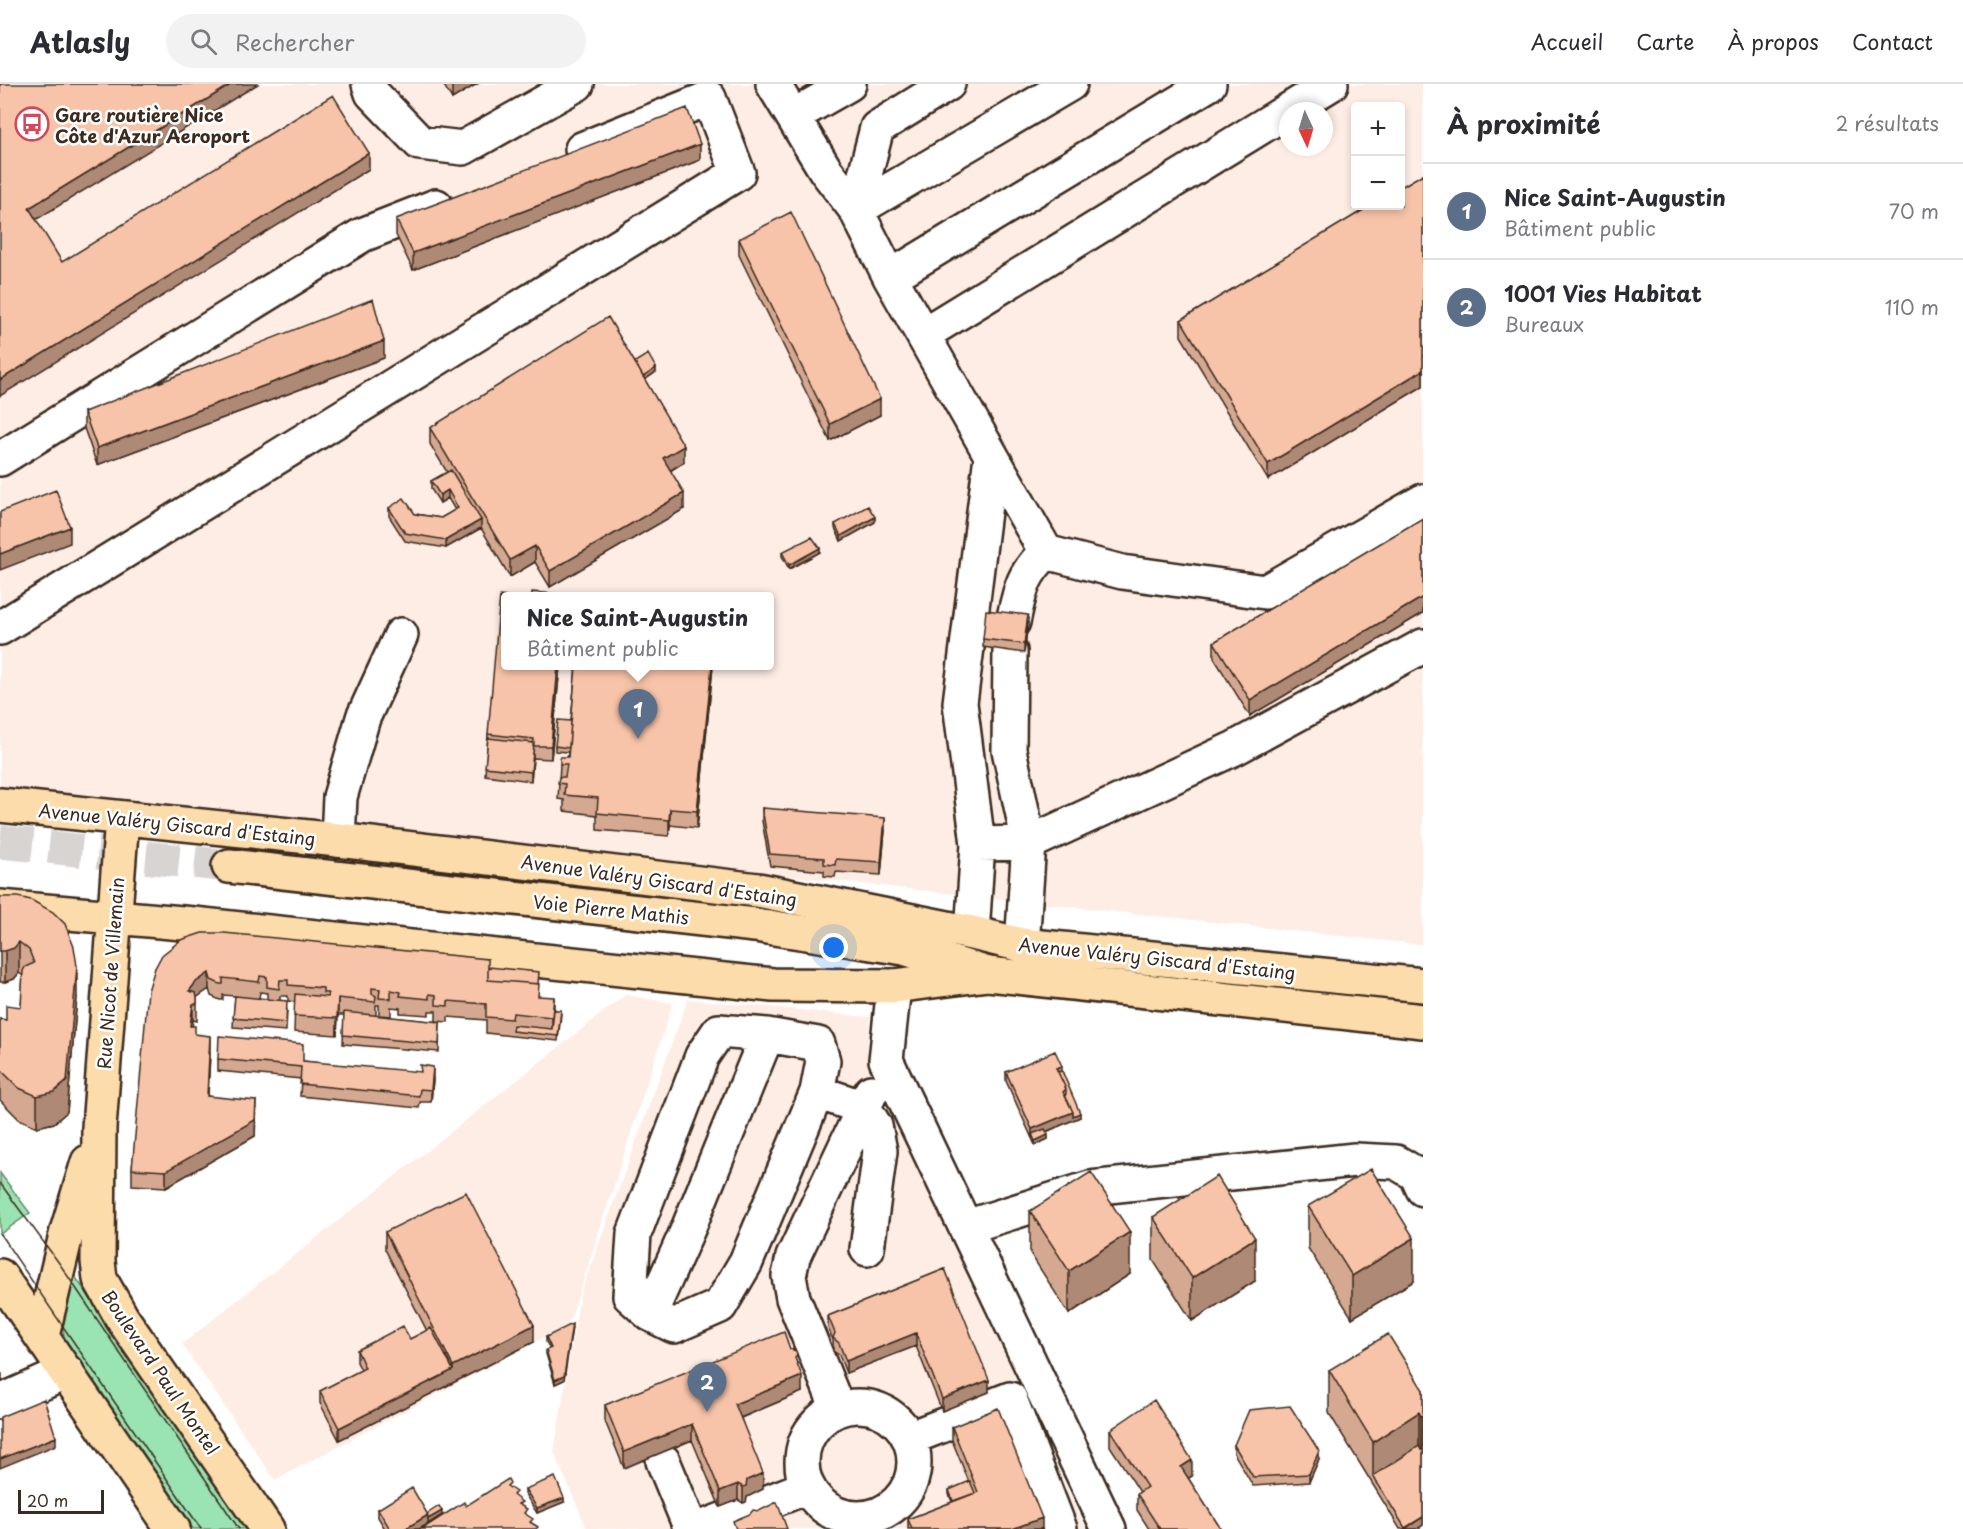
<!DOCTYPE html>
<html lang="fr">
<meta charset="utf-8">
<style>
body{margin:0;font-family:"Playpen Sans",sans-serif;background:#f2f2f3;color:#2b2b33}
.controls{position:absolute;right:18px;top:18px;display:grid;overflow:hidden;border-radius:6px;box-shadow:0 3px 9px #0003}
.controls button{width:54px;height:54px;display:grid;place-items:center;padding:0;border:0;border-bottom:2px solid #e1e1e2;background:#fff;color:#2b2b33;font:30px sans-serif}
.compass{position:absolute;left:1279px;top:18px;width:54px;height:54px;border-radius:50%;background:#fff;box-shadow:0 3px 9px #0003;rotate:176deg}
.scale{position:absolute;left:18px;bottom:15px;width:86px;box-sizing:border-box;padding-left:6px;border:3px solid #3b2a1e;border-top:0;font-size:16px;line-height:21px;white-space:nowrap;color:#3b2a1e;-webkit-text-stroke:4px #fff;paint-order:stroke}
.you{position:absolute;left:834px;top:864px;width:21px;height:21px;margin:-15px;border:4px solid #fff;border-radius:50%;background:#1a73e8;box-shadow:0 0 0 9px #1a73e833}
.badge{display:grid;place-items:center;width:39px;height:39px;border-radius:50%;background:#d1495b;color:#fff;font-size:20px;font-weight:700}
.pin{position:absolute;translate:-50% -50px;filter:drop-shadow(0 2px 3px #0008)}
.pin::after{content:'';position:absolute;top:32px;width:21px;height:18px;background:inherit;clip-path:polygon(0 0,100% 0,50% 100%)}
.popup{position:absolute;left:501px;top:508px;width:273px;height:78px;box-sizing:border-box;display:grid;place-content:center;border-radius:6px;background:#fff;filter:drop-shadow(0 2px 4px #0005);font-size:20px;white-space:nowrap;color:#7c7c81}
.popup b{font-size:22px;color:#2b2b33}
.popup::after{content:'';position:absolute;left:50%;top:100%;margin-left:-12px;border:12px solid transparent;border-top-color:#fff}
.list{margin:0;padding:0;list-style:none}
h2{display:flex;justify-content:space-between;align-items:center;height:78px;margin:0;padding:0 24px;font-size:26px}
h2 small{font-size:20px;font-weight:400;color:#7c7c81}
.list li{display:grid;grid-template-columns:39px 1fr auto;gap:18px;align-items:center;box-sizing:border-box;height:96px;padding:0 24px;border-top:2px solid #e1e1e2}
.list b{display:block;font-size:22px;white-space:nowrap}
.list p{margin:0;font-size:20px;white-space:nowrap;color:#7c7c81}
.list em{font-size:20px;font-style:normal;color:#7c7c81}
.icon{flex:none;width:33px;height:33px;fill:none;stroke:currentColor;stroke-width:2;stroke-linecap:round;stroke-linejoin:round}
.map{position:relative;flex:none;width:1423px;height:1445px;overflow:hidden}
header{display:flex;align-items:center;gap:36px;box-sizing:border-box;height:84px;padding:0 30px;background:#fff;border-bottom:2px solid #e1e1e2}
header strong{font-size:28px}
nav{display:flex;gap:33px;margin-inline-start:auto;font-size:21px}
.search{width:420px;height:54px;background:#f2f2f3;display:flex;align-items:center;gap:15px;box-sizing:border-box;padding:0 21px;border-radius:33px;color:#7c7c81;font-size:22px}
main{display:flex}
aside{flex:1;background:#fff}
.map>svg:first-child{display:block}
.built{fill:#fdede5;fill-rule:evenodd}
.green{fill:#9ae3b2;stroke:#6a8668;stroke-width:1.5}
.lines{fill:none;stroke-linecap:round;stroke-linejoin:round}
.highway-tunnel{stroke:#d8d4d2;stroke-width:33;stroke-dasharray:33 16;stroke-linecap:butt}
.minor-casing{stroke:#3b2a1e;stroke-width:38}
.major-casing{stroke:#3b2a1e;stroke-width:38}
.highway-casing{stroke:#3b2a1e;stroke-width:38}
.minor{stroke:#fff;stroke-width:33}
.major{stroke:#fddcac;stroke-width:33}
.highway{stroke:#fddcac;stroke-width:33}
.tram{stroke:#3b2a1e;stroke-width:1.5}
.wall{fill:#d5a991;stroke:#3b2a1e;stroke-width:1.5;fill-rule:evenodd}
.shaded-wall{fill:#ae8976;stroke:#3b2a1e;stroke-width:1.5}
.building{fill:#f8c4a9;stroke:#3b2a1e;stroke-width:1.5}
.labels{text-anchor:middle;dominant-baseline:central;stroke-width:5;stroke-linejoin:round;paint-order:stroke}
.poi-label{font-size:18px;font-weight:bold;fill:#3b2a1e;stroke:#fff;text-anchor:start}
.street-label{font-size:18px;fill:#3b2a1e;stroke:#fff}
</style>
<header>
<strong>Atlasly</strong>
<div class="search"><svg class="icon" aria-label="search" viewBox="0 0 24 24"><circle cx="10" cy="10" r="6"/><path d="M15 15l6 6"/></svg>Rechercher</div>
<nav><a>Accueil</a><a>Carte</a><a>À propos</a><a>Contact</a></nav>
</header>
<main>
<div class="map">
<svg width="1423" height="1445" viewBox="0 0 1423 1445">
<rect width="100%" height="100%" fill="#fff"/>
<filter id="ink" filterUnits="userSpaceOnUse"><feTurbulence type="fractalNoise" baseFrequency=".0167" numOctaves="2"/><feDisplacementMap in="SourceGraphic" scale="12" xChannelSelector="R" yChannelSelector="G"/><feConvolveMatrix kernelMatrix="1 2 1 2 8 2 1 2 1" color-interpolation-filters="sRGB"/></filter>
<g filter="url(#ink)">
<path class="built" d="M0,0H1423V861L0,706ZM1356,22H1400V122H1356ZM1288,27H1324V63H1288ZM506,512H770V582H506Z
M625,911L673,919L569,1240L275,1396L182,1260Z
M688,915L870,933L867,966L879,1013L891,1028L1086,1445H587L554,1368L580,1211Z"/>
<path class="green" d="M0,1089L30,1129L0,1150Z
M68,1182L247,1445H193L67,1260C56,1233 63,1209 68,1182Z"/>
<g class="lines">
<path class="highway-tunnel" d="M0,758L229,782"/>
<g class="minor-casing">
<path id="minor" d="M369,0L372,9L420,59L463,64L577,0
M773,0L826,87L856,126L890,193L1046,468L1122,488L1265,508L1423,417
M793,32L849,0
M856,126L1070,0
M856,126L877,44L948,0
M890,193L1209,0
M924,250L1331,0
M0,375L362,151L436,122
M1013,538C1020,506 1022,491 1046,468
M0,544L738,89L709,14L582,65
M1010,567L1009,666L1029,759L1022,861
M338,756L340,713L363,634L401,551
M978,760L1029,759L1235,664L1423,562
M972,849L978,760L960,619L991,372
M894,902L886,976L1109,1445
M817,1008L746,1178L720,1222L674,1242L650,1230L630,1212L634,1150L702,972L719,947L767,951L818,960L823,977L817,1008L864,1024L875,1042L880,1067L867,1165
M966,1143L1090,1104L1355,1076L1396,1078L1416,1090L1423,1105
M650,1230L688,1145L767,951
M0,1318L67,1288
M802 1378a56 56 0 1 1 112 0a56 56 0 1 1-112 0Z
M838,1325L793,1214L789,1192L793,1173L871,1008
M910,1354L1010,1315L1060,1445
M663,1377L691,1445
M699,1445L807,1403"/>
</g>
<g class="major-casing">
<path id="major" d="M0,721L338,756L758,806L972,849L1022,861L1423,901
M122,734L99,1044L98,1177L100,1195L122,1234L267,1445
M0,823L194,840L773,901L894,902L988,890L1423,937
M0,1192L173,1445
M42,1252L67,1147L88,1078"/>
</g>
<g class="highway-casing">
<path id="highway" d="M229,782L755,841L904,864L988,890"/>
</g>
<use href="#minor" class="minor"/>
<use href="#major" class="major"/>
<use href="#highway" class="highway"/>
<path class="tram" d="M0,1099L59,1179L239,1445
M0,1150L201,1445"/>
</g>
<path class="wall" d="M443,0H477L452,15Z
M700,76L413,186L396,151V135Z
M1423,90V302L1268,396L1181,252V236Z
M739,155L880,331L830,357L739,171Z
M384,274L97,381L84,344V328Z
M635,278L656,288L645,296L684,378L670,387L684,425L550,503L535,478L510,493L481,444L446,464L405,457L389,432V424L415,430L441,434L455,426L448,414L440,419L431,405V397L447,388L430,360V344Z
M1423,434V529L1250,632L1214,574V558Z
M875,438L841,457L835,444V440Z
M782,468H820L789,485L782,472Z
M1028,539L1024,569L983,563V555Z
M560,582L551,675L533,674L531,697L485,691L488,650Z
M576,582H713L697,744L670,741L669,752L597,746V731L564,727V716L558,715L560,680L568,673V668L555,667V662L571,637Z
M762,724L885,746L881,791L836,788L835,793L824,792V787L770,782L762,737Z
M0,813L77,913L67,1028L54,1039L37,1043L19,1035L0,1016V935L6,936L21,923L23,892L19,889L14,895L5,898H0Z
M488,883L539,912L561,930L558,957L486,949V936L448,933V938L436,937V927H429V931L400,929V924L391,923V932L379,931V921H376V932L440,938L439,968L343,960L344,931H338L337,951L294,948L295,918L288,917V912H280V916L287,926L286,947L233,943L235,912L223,911V916H220L211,912L209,905L197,913V937L193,936L192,942L195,951L210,968L208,1013L256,1033L255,1052L166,1103L132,1101V1085L155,884ZM260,908L267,909V915L259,914Z
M218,975L303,977L433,995L431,1018H420L419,1024L300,1012L301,995L218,987Z
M1062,987L1080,1033L1046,1048L1048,1055L1035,1061L1006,997V988Z
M1308,1122L1414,1197L1352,1234L1308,1164Z
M1030,1127L1130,1190L1069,1230L1030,1169Z
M1153,1133L1255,1197L1192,1237L1153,1176Z
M385,1148L534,1258L339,1356L320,1319V1307L361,1286L357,1278V1266L410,1255L427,1247L385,1165Z
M945,1185L989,1308L942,1327L916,1262L846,1289L839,1271L833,1267V1256L828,1244V1232Z
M572,1244L564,1296L555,1300L546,1270V1266L550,1265L546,1258V1253Z
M790,1265L797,1279L802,1308L741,1334L763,1405L747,1413L746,1418L743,1419L738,1416L720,1423L692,1356L624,1384L605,1337V1321Z
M1329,1286L1423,1306V1441L1417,1445H1400L1329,1329Z
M952,1343L1042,1445H908V1435L952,1418L949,1410V1406L969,1398L952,1356Z
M1110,1346L1192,1392L1188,1394L1221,1445H1149L1137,1426V1410L1140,1408L1110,1362Z
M1234,1361L1319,1375L1309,1398L1253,1402L1234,1369Z
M525,1405L564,1418L537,1429L525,1410Z
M378,1425L427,1430L442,1431L419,1445H385L378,1433Z"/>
<path class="shaded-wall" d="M232,0H258L29,140V124Z
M452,0H477L452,15Z
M700,60V76L413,186V169Z
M369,69V85L0,312V296Z
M384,257V274L97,381V364Z
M656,284V288L638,300V296Z
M1423,286V302L1268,396V380Z
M880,315V331L830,357V340Z
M684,362V378L663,391V374Z
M448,406V414L440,419V411Z
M684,409V425L550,503V487Z
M875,433V438L841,457V452Z
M481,436V444L446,464V456Z
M70,443V459L0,486V470Z
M535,462V478L510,493V476Z
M820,464V468L789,485V481Z
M1423,513V529L1250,632V616Z
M1028,531V539L1024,569V560Z
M558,582H560L551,675V662Z
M712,582H713L697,744V727Z
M533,666V674L531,697V688Z
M670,725V741L669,752V736Z
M885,734V746L881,791V778Z
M19,858V889L14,895L5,898V867Z
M77,882V913L67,1028L54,1039L37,1043V1012Z
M209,889V905L196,914L189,907L196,898Z
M554,913V930L552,949V933Z
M338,914V931L337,951V934Z
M193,920V936L190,959V942Z
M210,952V968L207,1029V1012Z
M1062,982V991L1058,992L1056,984Z
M433,983V995L431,1018V1006Z
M256,1017L255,1052L166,1103V1087Z
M1073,1028L1080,1029V1033L1034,1053L1032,1050V1054V1045Z
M1048,1051V1055L1035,1061V1057Z
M1130,1148V1190L1069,1230V1187Z
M1255,1154V1197L1192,1237V1194Z
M1414,1154V1197L1352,1234V1192Z
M572,1240L564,1296L555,1300V1296Z
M534,1241V1258L339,1356V1344L453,1286V1282Z
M916,1249V1262L846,1289V1277Z
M0,1290H2V1298L0,1299Z
M802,1292V1308L735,1336V1320Z
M989,1296V1308L942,1327V1315Z
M1419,1328V1371L1373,1392V1358Z
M1423,1331V1373L1421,1374V1332Z
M692,1340V1356L624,1384V1368Z
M56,1353V1361L0,1384V1375Z
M1319,1367V1375L1309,1398V1390Z
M1192,1376V1392L1181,1399V1383Z
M763,1389V1405L747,1413L746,1418L743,1419V1403L747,1396Z
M738,1400V1416L720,1423V1407Z
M564,1414V1418L537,1429V1424Z
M442,1427V1431L428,1440V1435Z
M428,1431V1440L419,1445H405Z
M1423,1433V1441L1417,1445H1405Z
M1042,1434V1445H1012Z"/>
<path class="building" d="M0,0H232L29,124L62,178L333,11L369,69L0,296Z
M687,24L700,60L413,169L396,135Z
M1423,90V286L1268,380L1181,236L1370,122H1401V103Z
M791,128L880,315L830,340L739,155Z
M373,215L384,257L97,364L84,328Z
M608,233L684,362L663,374L684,409L550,487L535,462L510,476L430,344Z
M648,270L656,284L643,293L635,278Z
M451,386L481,436L446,456L405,449L389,424L404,414L415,430L441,434L458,424L448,406L440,411L431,397Z
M56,406L70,443L0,470V428Z
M868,422L875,433L841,452L835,440Z
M1423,434V513L1250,616L1214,558Z
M812,453L820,464L789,481L782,468Z
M532,508L555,510V513H532Z
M500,512L506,513V582H558L551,662H533L534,655L488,650Z
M986,526L1028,531L1024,560L983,555Z
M576,582H712L697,727L670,725L669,736L597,729L598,714L564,711L565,700L558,699L559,693H565L567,680H560V673H568Z
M558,636L571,637L569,664L555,662Z
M488,654L534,659L531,688L485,683Z
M762,724L885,734L881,778L836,775L835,781L824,780V774L770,770Z
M0,813H18L31,816L53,828L65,840L74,863L77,882L67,997L54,1008L37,1012L19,1004L0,985V935L6,936V921L21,923L23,887L25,883L34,879L29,866L19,858L14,864L5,867H0Z
M202,849H224L488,875V896L539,900L538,912L554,913L552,933L513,929L512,935L486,933V920L448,917V922L436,921V911L429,910V915L400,912L401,908L391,906V915L379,914L380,905L372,904V910L376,912L375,918L338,914L337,934L294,932L295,910L327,913L328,909H323V904L288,901V896H280L279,905L267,903V893L260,892L259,898L223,894V900H220L211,896L209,889L196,898L189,907L196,909L197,913V920H193L190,942H195V950L210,952L207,1012L256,1017L255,1036L166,1087L132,1085L148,907L155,884L162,871L181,856Z
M488,883L539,888L538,900L488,896Z
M235,912L287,917L286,939L233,934Z
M554,926H561L558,952L512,947L513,941L552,945Z
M344,928L440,938L439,960L343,951Z
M219,952L303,960V977L421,988L420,981L433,983L431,1006L420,1005L419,1012L300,1000L301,983L218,975Z
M1055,967L1062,982L1056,984L1066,1005L1063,1008L1073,1028L1032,1045L1006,988Z
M1062,987L1080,1029L1073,1032V1028L1065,1011L1066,1010V1005L1058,988Z
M1045,1045L1048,1051L1035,1057L1032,1050Z
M1371,1085L1414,1154L1352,1192L1308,1122Z
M1091,1088L1130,1148L1069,1187L1030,1127Z
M1217,1092L1255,1154L1192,1194L1153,1133Z
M466,1108L534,1241L453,1282L385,1148Z
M945,1185L989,1296L942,1315L916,1249L846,1277L839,1259L833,1254L835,1249L828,1232Z
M572,1240L564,1292L555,1296L546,1266L551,1264L546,1253Z
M403,1242L410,1255L431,1244L453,1286L339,1344L320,1307L365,1284L357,1266Z
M784,1248L790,1265L796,1267L797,1270L795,1274L802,1292L735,1320L763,1389L747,1396L746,1402L743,1403L738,1400L720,1407L692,1340L624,1368L605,1321Z
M1388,1250L1423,1306V1331L1421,1332L1419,1328L1373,1358L1329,1286Z
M44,1315L56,1353L0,1375V1333Z
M1154,1316L1192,1376L1181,1383L1221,1445H1160L1137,1410L1147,1403L1110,1346Z
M1290,1322L1319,1367L1309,1390L1253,1393L1234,1361L1249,1326Z
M998,1324L1042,1434L1012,1445H912L908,1435L978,1408L952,1343Z
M1419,1362L1421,1366L1423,1365V1433L1405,1444L1373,1392Z
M555,1393L564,1414L537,1424L525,1405Z
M508,1395L510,1399L507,1402L516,1408L513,1411L522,1418L518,1420L527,1425L524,1429L533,1435L530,1438L538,1443L536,1445H422L464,1418L466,1422Z
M970,1397L975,1409L953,1417L949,1406Z
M412,1404L428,1431L405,1445H390L378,1425Z
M777,1418L787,1445H736L733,1437L750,1430L753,1426L759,1427Z
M439,1422L442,1427L428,1435L427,1430Z"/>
</g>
<defs>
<g id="bus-ring" transform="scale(1.725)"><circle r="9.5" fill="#fff" stroke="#d1495b" stroke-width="1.5"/><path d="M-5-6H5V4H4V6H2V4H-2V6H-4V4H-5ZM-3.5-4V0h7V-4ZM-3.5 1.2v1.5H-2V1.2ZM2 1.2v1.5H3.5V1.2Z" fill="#d1495b"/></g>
</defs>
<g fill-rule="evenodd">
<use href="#bus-ring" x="32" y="40"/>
</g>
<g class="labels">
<g class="poi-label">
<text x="55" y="30">Gare routière Nice<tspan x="55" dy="21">Côte d'Azur Aeroport</tspan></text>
</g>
<g class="street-label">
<text transform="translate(177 740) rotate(6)">Avenue Valéry Giscard d'Estaing</text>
<text transform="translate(659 796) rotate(8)">Avenue Valéry Giscard d'Estaing</text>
<text transform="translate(611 825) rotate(6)">Voie Pierre Mathis</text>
<text transform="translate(1157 874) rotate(6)">Avenue Valéry Giscard d'Estaing</text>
<text transform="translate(110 889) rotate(-86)">Rue Nicot de Villemain</text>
<text transform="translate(161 1288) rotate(56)">Boulevard Paul Montel</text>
</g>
</g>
</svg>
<div class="controls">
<button>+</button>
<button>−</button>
</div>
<svg class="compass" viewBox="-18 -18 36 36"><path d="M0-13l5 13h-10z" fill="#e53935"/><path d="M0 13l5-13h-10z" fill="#7c7c81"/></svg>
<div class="scale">20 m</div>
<div class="you"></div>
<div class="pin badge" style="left:638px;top:655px;background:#5c6f8a">1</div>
<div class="popup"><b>Nice Saint-Augustin</b>Bâtiment public</div>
<div class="pin badge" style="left:707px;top:1328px;background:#5c6f8a">2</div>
</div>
<aside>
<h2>À proximité<small>2 résultats</small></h2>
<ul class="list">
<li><span class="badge" style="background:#5c6f8a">1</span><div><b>Nice Saint-Augustin</b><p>Bâtiment public</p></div><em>70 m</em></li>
<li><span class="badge" style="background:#5c6f8a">2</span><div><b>1001 Vies Habitat</b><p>Bureaux</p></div><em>110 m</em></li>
</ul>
</aside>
</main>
